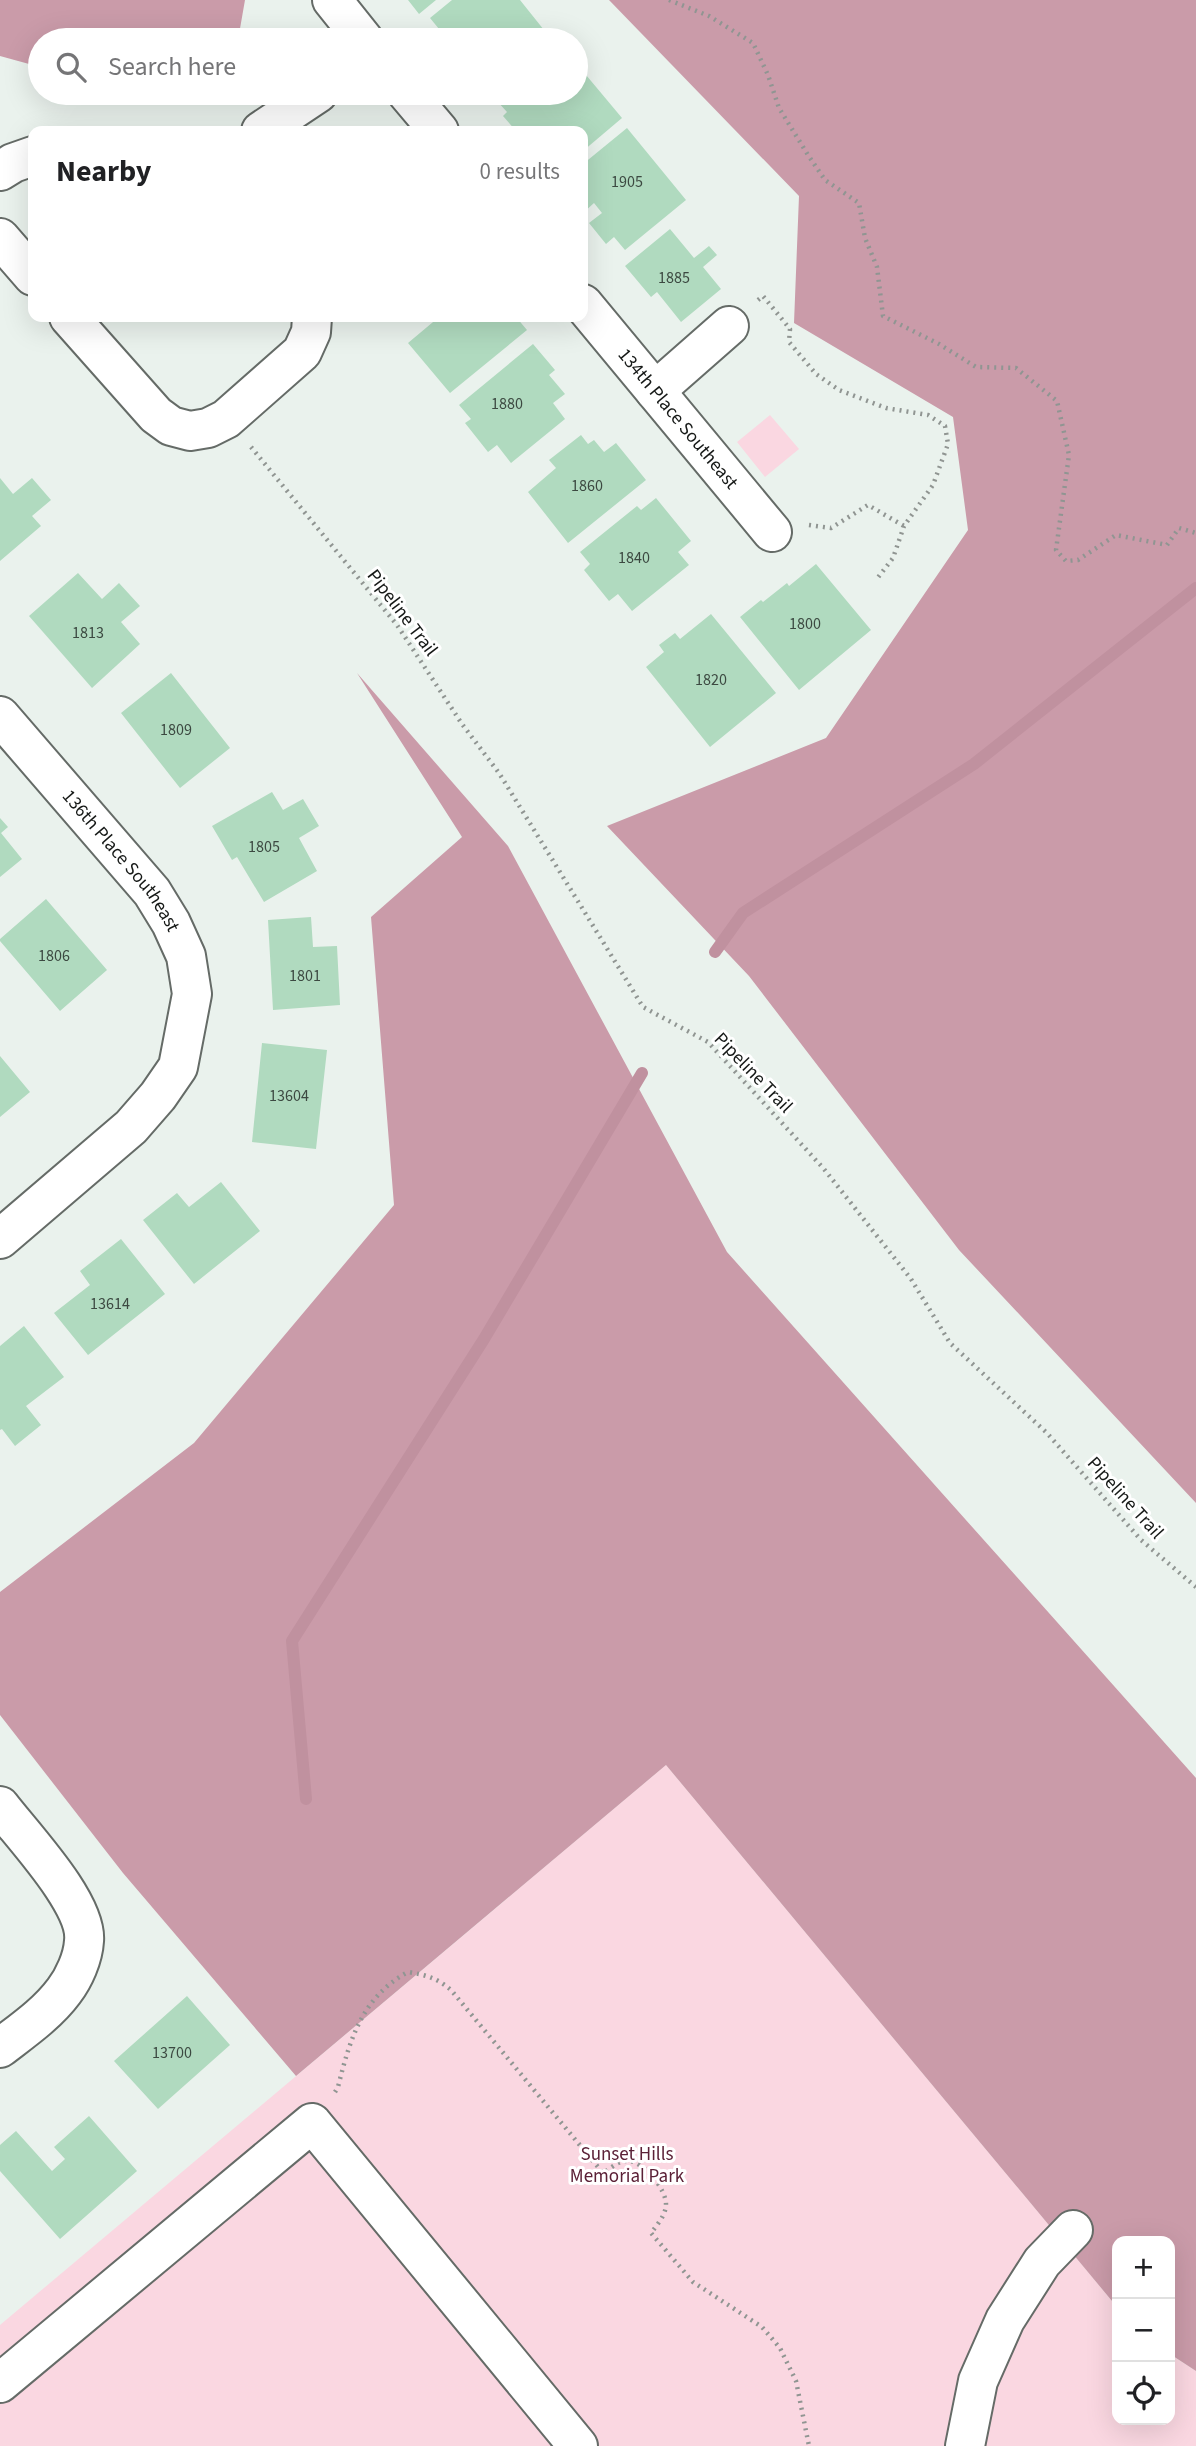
<!DOCTYPE html>
<meta charset="utf-8">
<style>
body{margin:0;font-family:"Source Sans 3",sans-serif;background:#f6f6f6;color:#202124}
.controls{position:absolute;right:21px;bottom:21px;display:grid;overflow:hidden;border-radius:14px;box-shadow:0 7px 28px #0002}
.controls button{width:63px;height:63px;display:grid;place-items:center;padding:0;border:0;border-bottom:2px solid #e0e0e0;background:#fff;color:#202124;font:35px sans-serif}
.list{margin:0;padding:0;list-style:none}
h2{display:flex;justify-content:space-between;align-items:center;height:91px;margin:0;padding:0 28px;font-size:30px}
h2 small{font-size:23px;font-weight:400;color:#757577}
.icon{flex:none;width:38px;height:38px;fill:none;stroke:currentColor;stroke-width:2;stroke-linecap:round;stroke-linejoin:round}
.map{position:relative;flex:none;width:1196px;height:2446px;overflow:hidden}
.search{position:absolute;background:#fff;box-shadow:0 7px 28px #0002;left:28px;top:28px;width:560px;height:77px;display:flex;align-items:center;gap:18px;box-sizing:border-box;padding:0 24px;border-radius:38px;color:#757577;font-size:26px}
.panel{position:absolute;background:#fff;box-shadow:0 7px 28px #0002;left:28px;top:126px;width:560px;height:196px;border-radius:14px}
.map>svg:first-child{display:block}
.green{fill:#fad7e1}
.forest{fill:#ca9ba9}
.lines{fill:none;stroke-linecap:round;stroke-linejoin:round}
.stream{stroke:#c0919f;stroke-width:12}
.building{fill:#b0dabf}
.minor-casing{stroke:#656b67;stroke-width:42}
.path{stroke:#909592;stroke-width:4.5;stroke-dasharray:2 5;stroke-linecap:butt}
.minor{stroke:#fff;stroke-width:38}
.labels{text-anchor:middle;dominant-baseline:central;stroke-width:6;stroke-linejoin:round;paint-order:stroke}
.number-label{font-size:16px;fill:#3c4941}
.street-label{font-size:19px;fill:#161917;stroke:#fff}
.park-label{font-size:19px;fill:#5b2137;stroke:#fff}
</style>
<div class="map">
<svg width="1196" height="2446" viewBox="0 0 1196 2446">
<rect width="100%" height="100%" fill="#eaf2ed"/>
<path class="green" d="M770,415L799,449L765,477L737,442Z
M666,1765L1117,2307V2420H1170V2354L1196,2371V2446H0V2325Z"/>
<path class="forest" d="M0,0H245L238,40H40V67L0,56Z
M609,0H1196V1503L959,1250L749,976L607,826L826,738L968,530L953,417L794,323L799,196Z
M357,673L508,846L727,1252L1196,1778V2371L1170,2354V2241H1117V2307L666,1765L296,2076L123,1873L0,1715V1592L194,1443L394,1205L371,917L462,837Z"/>
<g class="lines">
<path class="stream" d="M715,952L743,913L974,764L1196,588
M306,1799L292,1641L484,1339L642,1073"/>
</g>
<path class="building" d="M408,0H436L419,14Z
M452,0H520L552,40H448L430,18Z
M576,63L622,118L583,151V131H516L503,116L507,112L497,101L507,93H576Z
M627,128L686,200L625,250L614,237L606,244L589,223L602,213L594,203L583,213V164Z
M670,229L694,258L709,246L717,255L703,267L721,289L681,322L657,292L651,297L625,266Z
M439,317H516L527,330L450,393L408,343Z
M533,344L555,370L549,375L565,394L553,403L565,419L511,463L497,445L488,452L465,423L471,419L459,405Z
M581,435L588,444L594,440L604,452L616,443L646,480L568,543L528,492L556,468L549,460Z
M0,478L13,494L32,478L51,500L32,516L41,526L0,561Z
M656,498L691,541L678,552L689,565L632,611L618,594L609,601L584,570L590,564L580,552L637,506L641,510Z
M816,564L871,630L799,690L740,617L761,600L763,602L787,583L789,586Z
M78,573L102,599L119,583L140,606L121,622L140,644L92,688L29,616Z
M711,614L776,693L710,747L646,667L664,652L659,645L675,633L680,639Z
M171,673L230,748L180,788L121,713Z
M272,792L283,810L303,799L319,826L299,838L317,871L264,902L237,857L232,860L212,826Z
M0,818L8,827L1,833L22,859L0,877Z
M46,899L107,970L60,1011L0,941V939Z
M311,917L313,947L337,946L340,1005L273,1010L268,920Z
M262,1043L327,1050L316,1149L252,1142Z
M0,1056L30,1092L0,1117Z
M221,1182L260,1231L194,1284L143,1220L177,1193L189,1207Z
M121,1239L165,1294L88,1355L54,1313L90,1285L80,1271Z
M24,1326L64,1377L26,1406L41,1425L15,1446L2,1429L0,1430V1346Z
M187,1996L230,2045L158,2109L114,2061Z
M89,2116L137,2171L60,2239L0,2171V2145L16,2131L52,2171L65,2159L54,2147Z"/>
<g class="lines">
<g class="minor-casing">
<g id="minor">
<path d="M332,0L364,40"/>
<path d="M407,93L439,131"/>
<path d="M261,131L318,93"/>
<path d="M0,171L13,163L33,156"/>
<path d="M0,238L33,276"/>
<path id="s1" d="M583,304L772,532"/>
<path d="M69,317L156,415L171,426L190,431L208,428L226,419L302,352L311,332L312,317"/>
<path d="M655,391L729,326"/>
<path id="s2" d="M0,716L152,892L171,923L186,956L192,994L178,1067L158,1096L131,1127L0,1239"/>
<path d="M0,1806C23,1836 88,1904 84,1941C83,1958 74,1978 64,1991C47,2014 22,2031 0,2048"/>
<path d="M0,2383L312,2123L578,2446"/>
<path d="M965,2446L978,2381L1005,2320L1042,2262L1073,2230"/>
</g>
</g>
<path class="path" d="M669,0L709,16L753,43L768,75L779,108L808,155L825,180L859,203L865,238L877,267L883,316L939,344L976,367L1016,368L1057,401L1069,455L1056,550L1066,561L1078,560L1116,535L1167,545L1179,528L1196,533
M758,300L763,296L790,329L789,342L816,374L839,390L886,408L928,415L945,426L948,444L933,485L904,526L893,558L876,580
M251,447L397,625L462,724L499,773L643,1007L708,1042L824,1169L911,1279L950,1343L1047,1433L1141,1540L1196,1587
M809,525L831,528L868,505L904,526
M335,2092L338,2087C350,2039 362,1997 408,1972C426,1975 437,1978 451,1990L603,2173C610,2169 619,2160 628,2161C643,2161 666,2189 666,2204C666,2215 657,2225 651,2233L693,2282L762,2327L780,2348L796,2381L809,2446"/>
<use href="#minor" class="minor"/>
</g>
<g class="labels">
<g class="number-label">
<text x="627" y="182">1905</text>
<text x="674" y="278">1885</text>
<text x="507" y="404">1880</text>
<text x="587" y="486">1860</text>
<text x="634" y="558">1840</text>
<text x="805" y="624">1800</text>
<text x="88" y="633">1813</text>
<text x="711" y="680">1820</text>
<text x="176" y="730">1809</text>
<text x="264" y="847">1805</text>
<text x="54" y="956">1806</text>
<text x="305" y="976">1801</text>
<text x="289" y="1096">13604</text>
<text x="110" y="1304">13614</text>
<text x="172" y="2053">13700</text>
</g>
<g class="street-label">
<text stroke="none"><textPath href="#s1" startOffset="149">134th Place Southeast</textPath></text>
<text transform="translate(402 613) rotate(53)">Pipeline Trail</text>
<text stroke="none"><textPath href="#s2" startOffset="189">136th Place Southeast</textPath></text>
<text transform="translate(753 1073) rotate(46)">Pipeline Trail</text>
<text transform="translate(1125 1498) rotate(48)">Pipeline Trail</text>
</g>
<g class="park-label">
<text x="627" y="2154">Sunset Hills<tspan x="627" dy="22">Memorial Park</tspan></text>
</g>
</g>
</svg>
<div class="controls">
<button>+</button>
<button>−</button>
<button><svg class="icon" aria-label="locate" viewBox="0 0 24 24"><circle cx="12" cy="12" r="6"/><path d="M12 2v4M12 18v4M2 12h4M18 12h4"/></svg></button>
</div>
<div class="search"><svg class="icon" aria-label="search" viewBox="0 0 24 24"><circle cx="10" cy="10" r="6"/><path d="M15 15l6 6"/></svg>Search here</div>
<section class="panel">
<h2>Nearby<small>0 results</small></h2>
<ul class="list">
</ul>
</section>
</div>
